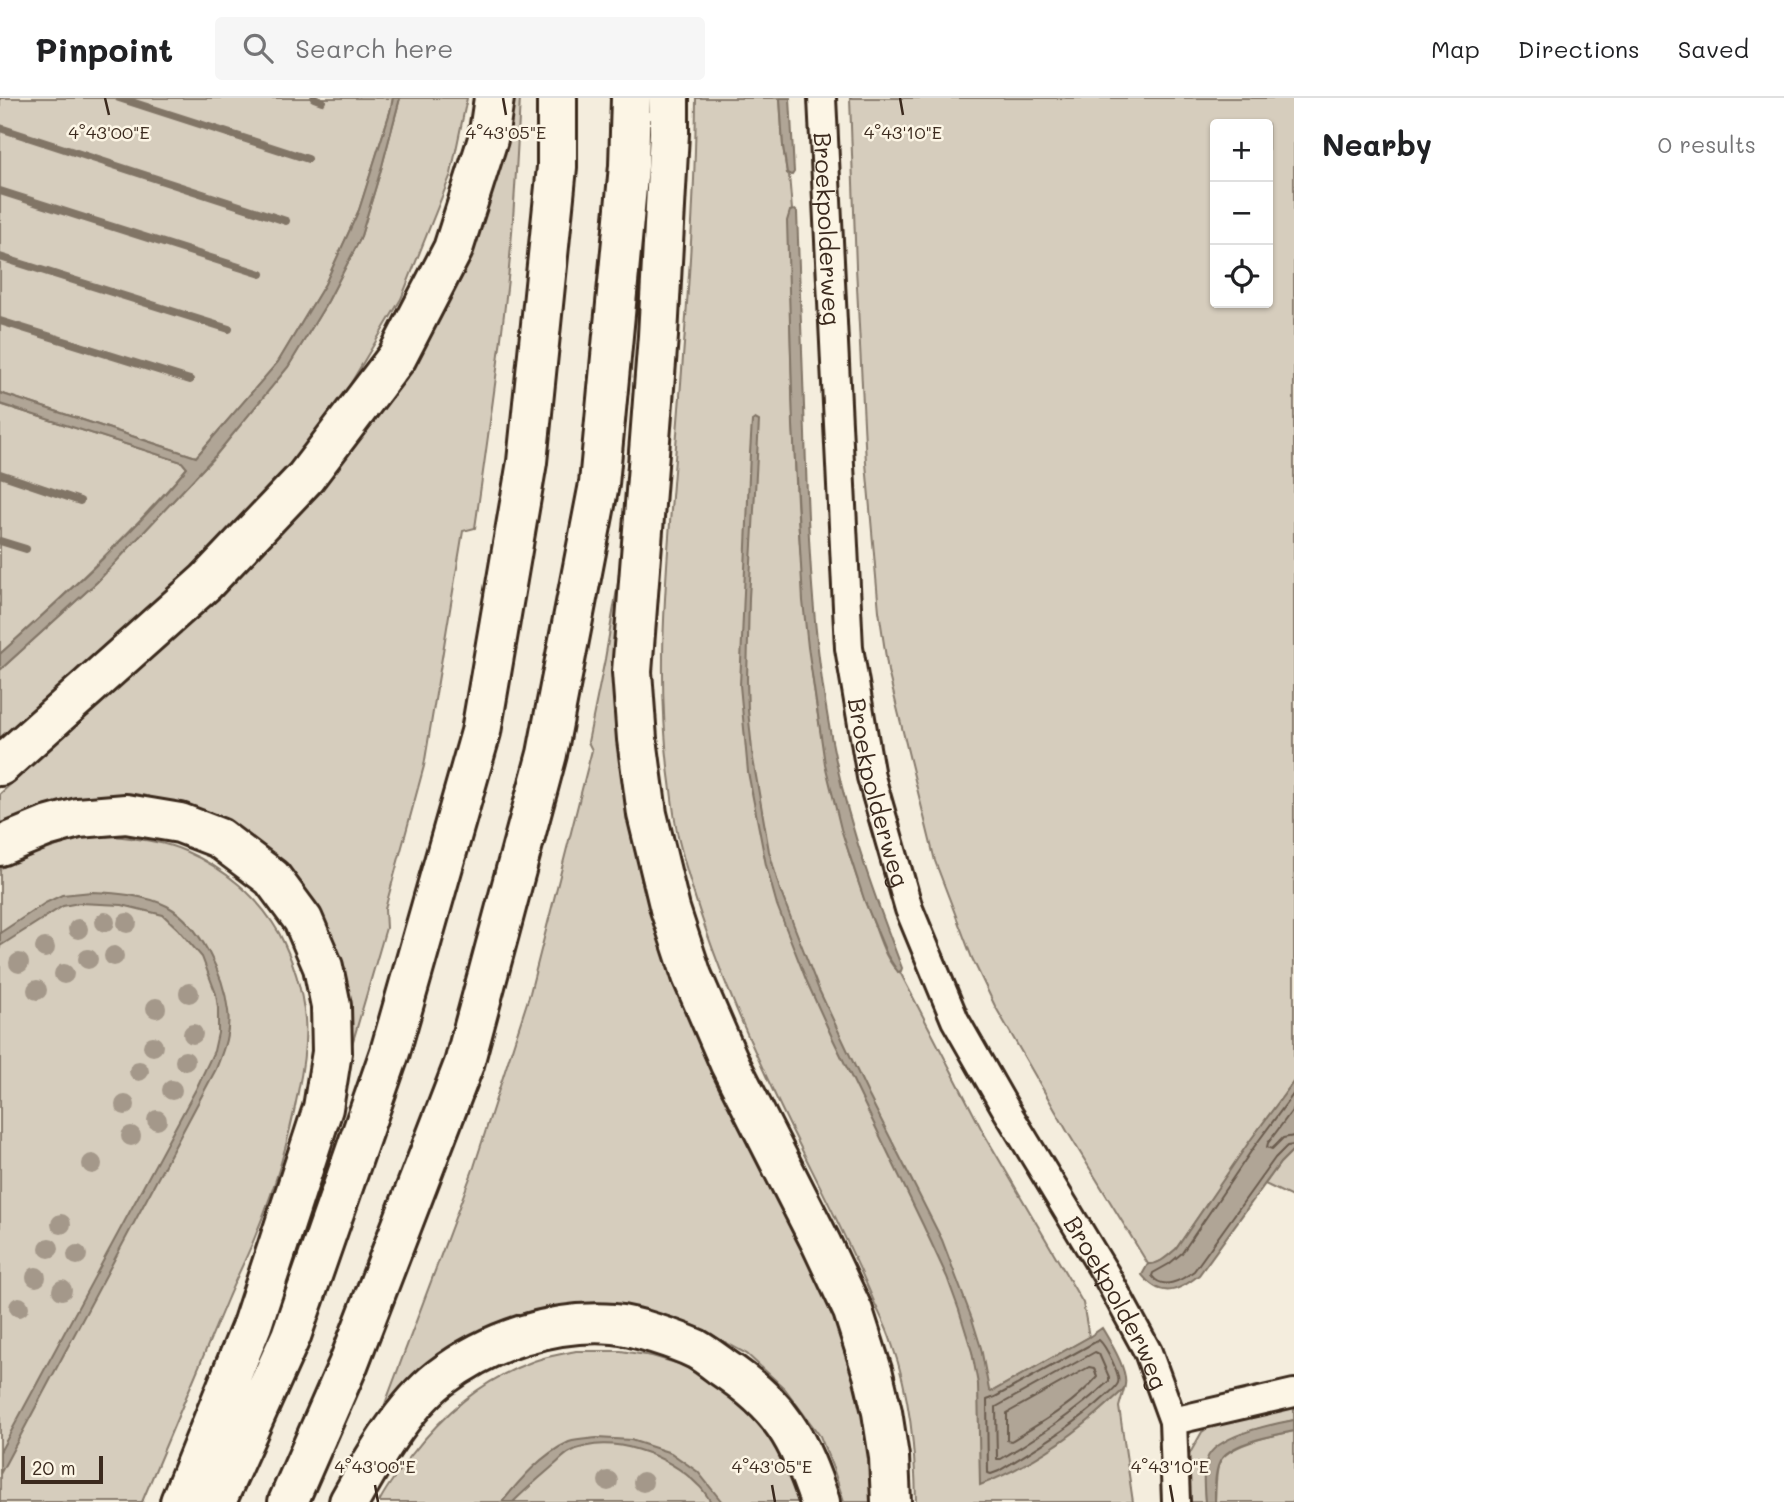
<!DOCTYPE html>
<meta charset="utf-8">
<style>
body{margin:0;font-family:Mali,sans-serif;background:#f6f6f6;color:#202124}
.controls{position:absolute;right:21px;top:21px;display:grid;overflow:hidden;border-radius:7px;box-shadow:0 2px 5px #0004}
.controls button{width:63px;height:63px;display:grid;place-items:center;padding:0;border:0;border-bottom:2px solid #e0e0e0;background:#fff;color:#202124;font:35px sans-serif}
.scale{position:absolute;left:21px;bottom:18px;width:82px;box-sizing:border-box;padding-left:7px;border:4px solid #3b2a1e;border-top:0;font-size:19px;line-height:24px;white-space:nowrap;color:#3b2a1e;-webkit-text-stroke:5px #fcf5e5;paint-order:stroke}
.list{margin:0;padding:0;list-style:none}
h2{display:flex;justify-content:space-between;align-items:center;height:91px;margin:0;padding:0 28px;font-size:30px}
h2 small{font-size:23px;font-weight:400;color:#757577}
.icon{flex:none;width:38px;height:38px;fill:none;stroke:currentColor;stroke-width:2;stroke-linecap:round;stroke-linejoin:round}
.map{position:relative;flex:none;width:1294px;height:1404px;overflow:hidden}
header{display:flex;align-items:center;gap:42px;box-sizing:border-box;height:98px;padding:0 35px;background:#fff;border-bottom:2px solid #e0e0e0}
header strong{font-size:33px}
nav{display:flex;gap:38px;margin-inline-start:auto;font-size:24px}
.search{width:490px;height:63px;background:#f6f6f6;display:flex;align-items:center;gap:18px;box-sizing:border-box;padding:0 24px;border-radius:7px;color:#757577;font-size:26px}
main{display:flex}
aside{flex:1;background:#fff}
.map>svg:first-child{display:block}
.green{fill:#d6cdbd;stroke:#887c6e;stroke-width:2;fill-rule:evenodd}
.water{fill:#b0a596;stroke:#817466;stroke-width:2}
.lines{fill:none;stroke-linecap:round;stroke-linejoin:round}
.shore{stroke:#6a5b4e;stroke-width:2}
.stream{stroke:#817466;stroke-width:8}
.minor-casing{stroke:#3b2a1e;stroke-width:32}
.motorway-casing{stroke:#3b2a1e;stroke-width:44}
.minor{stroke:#fcf5e5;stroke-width:26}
.motorway{stroke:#fcf5e5;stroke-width:38}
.tree{fill:#a4988a}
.ticks{fill:none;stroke:#3b2a1e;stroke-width:2.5}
.labels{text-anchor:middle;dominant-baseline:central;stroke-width:5;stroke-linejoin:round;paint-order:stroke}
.street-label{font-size:24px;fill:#3b2a1e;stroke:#fcf5e5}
.ticks-label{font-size:18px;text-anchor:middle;fill:#3b2a1e;stroke:#fcf5e5;stroke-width:5;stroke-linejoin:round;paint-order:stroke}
</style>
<header>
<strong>Pinpoint</strong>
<div class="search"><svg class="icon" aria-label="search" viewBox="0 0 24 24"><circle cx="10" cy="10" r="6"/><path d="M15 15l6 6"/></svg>Search here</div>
<nav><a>Map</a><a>Directions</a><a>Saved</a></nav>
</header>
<main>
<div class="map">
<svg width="1294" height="1404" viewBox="0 0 1294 1404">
<rect width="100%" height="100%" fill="#f4eddd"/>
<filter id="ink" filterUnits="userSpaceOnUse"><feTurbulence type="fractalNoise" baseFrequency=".0143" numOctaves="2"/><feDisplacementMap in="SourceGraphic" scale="14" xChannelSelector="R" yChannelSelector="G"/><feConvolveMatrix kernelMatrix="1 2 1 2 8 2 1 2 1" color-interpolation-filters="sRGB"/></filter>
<g filter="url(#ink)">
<path class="green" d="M0,0H393L390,14L359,112L325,186L278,264L196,359L0,295Z
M400,0H467L451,76L401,201L345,295L286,373L196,466L50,600L0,651V572L97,484L215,358L288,269L328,203L360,141L382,68Z
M508,0H520C517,60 514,121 508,181C499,264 487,347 475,430L463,433L424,668L385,811L386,830L344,974L258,749L62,706L0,726V696L268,448L352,350L393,293Z
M696,0H780L783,48L787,75L789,77L792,112L790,113C788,210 792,307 797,404C806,544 818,686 871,818C877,832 886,867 900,874L983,1034L1083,1205L1089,1239L979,1301L1057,1346L1101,1312L1124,1291L1119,1309L1133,1404H916C915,1350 910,1297 892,1246C888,1232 881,1219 875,1206C850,1145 819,1087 790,1028C745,936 704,842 679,743C675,726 673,709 671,692C656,590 665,488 673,386C683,258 695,129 696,0Z
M850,0H1294V983L1249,1045L1176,1151C1168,1158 1159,1167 1148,1166L1067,1033L995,908L972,860L935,763L888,573L879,513L866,365L856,169ZM1215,26H1268V205H1215Z
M0,306L182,364L187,370C130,437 65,497 0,556Z
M628,427L629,677L843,1235L869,1337L872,1404H844L834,1373L820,1338L785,1291L747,1256L701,1231L651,1214L591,1209L376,1330L474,1069L530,895L592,652L588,644L605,561Z
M113,738C137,741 163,743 185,753C224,770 258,798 279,835C293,862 302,890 305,921C307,946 303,970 298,994C289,1041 276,1087 258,1131C249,1156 236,1179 226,1204C198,1271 170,1337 142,1404H0V771L15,762L81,740Z
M1294,1051V1100L1265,1086L1280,1065Z
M576,1253H621L652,1258L686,1268L739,1301L758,1321L783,1356L803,1404H379C387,1388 398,1374 409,1360C443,1316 481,1282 534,1263C548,1258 563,1256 576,1253Z
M1294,1305V1322L1253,1332L1207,1361L1204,1380L1205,1404H1187L1186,1362L1202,1334L1221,1321Z
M1294,1333V1404H1215C1216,1392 1215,1377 1219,1365C1227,1346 1275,1337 1294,1333Z"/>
<path class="water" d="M393,0H400L382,68L360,141L328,203L288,269L215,358L97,484L0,572V556C65,497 131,438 187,370L182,364L0,306V295L196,359L278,264L325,186L359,112L390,14Z
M780,0H790L794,74L792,77L787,75L783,48Z
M795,112L797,114C800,188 802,262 805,336C808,445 813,556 836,663C851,735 876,802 902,870L901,873L898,874L887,857L865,804L841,731L825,666L808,549L803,503L793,327L787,123L790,113Z
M755,321L759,323L749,500L747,582L748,612L753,661L769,753L780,792L819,892L869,998L942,1142L972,1221L981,1250L989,1292L991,1294L1089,1239L1102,1230C1109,1242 1131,1276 1124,1290C1121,1295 1113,1301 1109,1305C1072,1339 1027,1369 980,1387L978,1286L972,1254L959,1212L947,1179L923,1127L831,937L807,884L777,807L766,767L748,674L740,587L750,355L752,323Z
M92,794C116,795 145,797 167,808C200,826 224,877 228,913C231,933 223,953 216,971L0,1376V1354L196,991L214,953L218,935V910L216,896L202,859L178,831L163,817L122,807L79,805L63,808L0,848V835L45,805L62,797Z
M1294,983V1051L1280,1065L1199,1177C1178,1194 1161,1201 1142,1177L1148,1166C1159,1167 1168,1158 1176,1151L1249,1044Z
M1294,1322V1333C1275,1337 1234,1344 1222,1360C1214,1371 1215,1391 1215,1404H1205C1204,1390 1202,1374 1207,1361C1215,1338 1272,1326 1294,1322Z
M597,1340L631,1342L671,1355L698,1374L722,1404H711C707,1398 703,1391 698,1387C669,1357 610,1334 570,1354C564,1357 558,1364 553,1368C539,1380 526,1391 513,1404H502C520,1382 542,1356 569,1344C577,1341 588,1341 597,1340Z"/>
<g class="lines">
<path class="shore" d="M1294,995L1254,1049L1182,1155L1169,1166L1153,1175L1152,1178C1163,1193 1182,1182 1194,1173L1275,1060L1287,1048L1294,1047
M1294,1010L1268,1045L1267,1049L1272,1051L1283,1040L1294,1038
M1099,1242C1105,1247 1121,1277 1118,1285C1116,1290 1110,1294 1107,1297C1074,1328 1036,1350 999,1373L991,1376L988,1375L987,1302L995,1299Z
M1095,1254L1099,1256L1109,1279V1283C1076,1314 1039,1338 1001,1361H997L996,1309Z
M1089,1269L1094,1270L1097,1279C1074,1306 1041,1325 1011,1343L1007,1342V1315Z"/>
<path class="stream" d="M119,0L308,61
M314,0L322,3
M0,30L286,123
M0,93L261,176
M0,159L229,231
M0,223L190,282
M0,376L80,403
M0,443L26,451"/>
<g class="minor-casing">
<g id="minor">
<path id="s1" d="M822,0L849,550L871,679L909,811L955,922L1007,1013L1105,1175L1148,1254L1173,1323L1294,1295"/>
<path d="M1173,1323L1176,1404"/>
</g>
</g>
<g class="motorway-casing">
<path id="motorway" d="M669,0V35L658,238L632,574L637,641L647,716L670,811L692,878L730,966L821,1145L853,1213L873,1276L882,1314L889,1359L891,1404
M0,668L206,484L305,380L397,259L453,151L488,41L494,0
M0,748L46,729L78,720L126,716L180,725L219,740L272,780L303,822L323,869L331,908L332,954L323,1010L252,1227L180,1404
M216,1404L291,1238L390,954L481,634L527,364L557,69V0
M288,1404L348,1267L464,966L547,656L599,386L629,68L631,0
M349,1404C372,1363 403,1309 440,1280C488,1243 553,1221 614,1226C635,1228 677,1242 696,1251C705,1256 714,1263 722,1269C746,1285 769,1303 785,1327C801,1350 811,1377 820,1404"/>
</g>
<use href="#minor" class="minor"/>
<use href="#motorway" class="motorway"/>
</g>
<g class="tree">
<circle cx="105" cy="824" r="10"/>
<circle cx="127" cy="825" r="10"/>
<circle cx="78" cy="831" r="10"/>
<circle cx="45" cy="850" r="10"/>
<circle cx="114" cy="858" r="10"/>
<circle cx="88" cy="861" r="10"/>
<circle cx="19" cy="865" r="10"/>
<circle cx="64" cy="876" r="10"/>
<circle cx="37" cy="892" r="10"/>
<circle cx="189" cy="895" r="10"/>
<circle cx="156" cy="910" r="10"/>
<circle cx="193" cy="936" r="10"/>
<circle cx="153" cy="948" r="10"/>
<circle cx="185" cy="963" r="10"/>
<circle cx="139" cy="973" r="10"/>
<circle cx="172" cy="992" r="10"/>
<circle cx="125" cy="1007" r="10"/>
<circle cx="157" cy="1022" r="10"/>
<circle cx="131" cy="1038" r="10"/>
<circle cx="92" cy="1066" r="10"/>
<circle cx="61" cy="1126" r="10"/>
<circle cx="49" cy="1150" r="10"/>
<circle cx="77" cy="1157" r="10"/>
<circle cx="36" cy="1179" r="10"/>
<circle cx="62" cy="1192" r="10"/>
<circle cx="19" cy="1209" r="10"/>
<circle cx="608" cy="1383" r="10"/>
<circle cx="643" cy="1384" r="10"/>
</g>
</g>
<path class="ticks" d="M105,0L109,17M503,0L506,17M900,0L903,17M375,1387L378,1404M772,1387L775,1404M1170,1387L1173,1404"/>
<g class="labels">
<g class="street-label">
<text stroke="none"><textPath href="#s1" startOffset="131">Broekpolderweg</textPath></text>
<text stroke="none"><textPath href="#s1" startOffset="698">Broekpolderweg</textPath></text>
<text stroke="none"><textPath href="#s1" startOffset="1265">Broekpolderweg</textPath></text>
</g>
</g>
<g class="ticks-label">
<text x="109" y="41">4°43'00"E</text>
<text x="506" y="41">4°43'05"E</text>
<text x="903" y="41">4°43'10"E</text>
<text x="375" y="1375">4°43'00"E</text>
<text x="772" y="1375">4°43'05"E</text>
<text x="1170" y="1375">4°43'10"E</text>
</g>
</svg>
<div class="controls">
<button>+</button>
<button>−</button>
<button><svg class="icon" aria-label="locate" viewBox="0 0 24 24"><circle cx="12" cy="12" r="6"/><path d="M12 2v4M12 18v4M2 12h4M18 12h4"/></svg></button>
</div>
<div class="scale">20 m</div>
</div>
<aside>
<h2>Nearby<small>0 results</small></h2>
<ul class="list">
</ul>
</aside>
</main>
